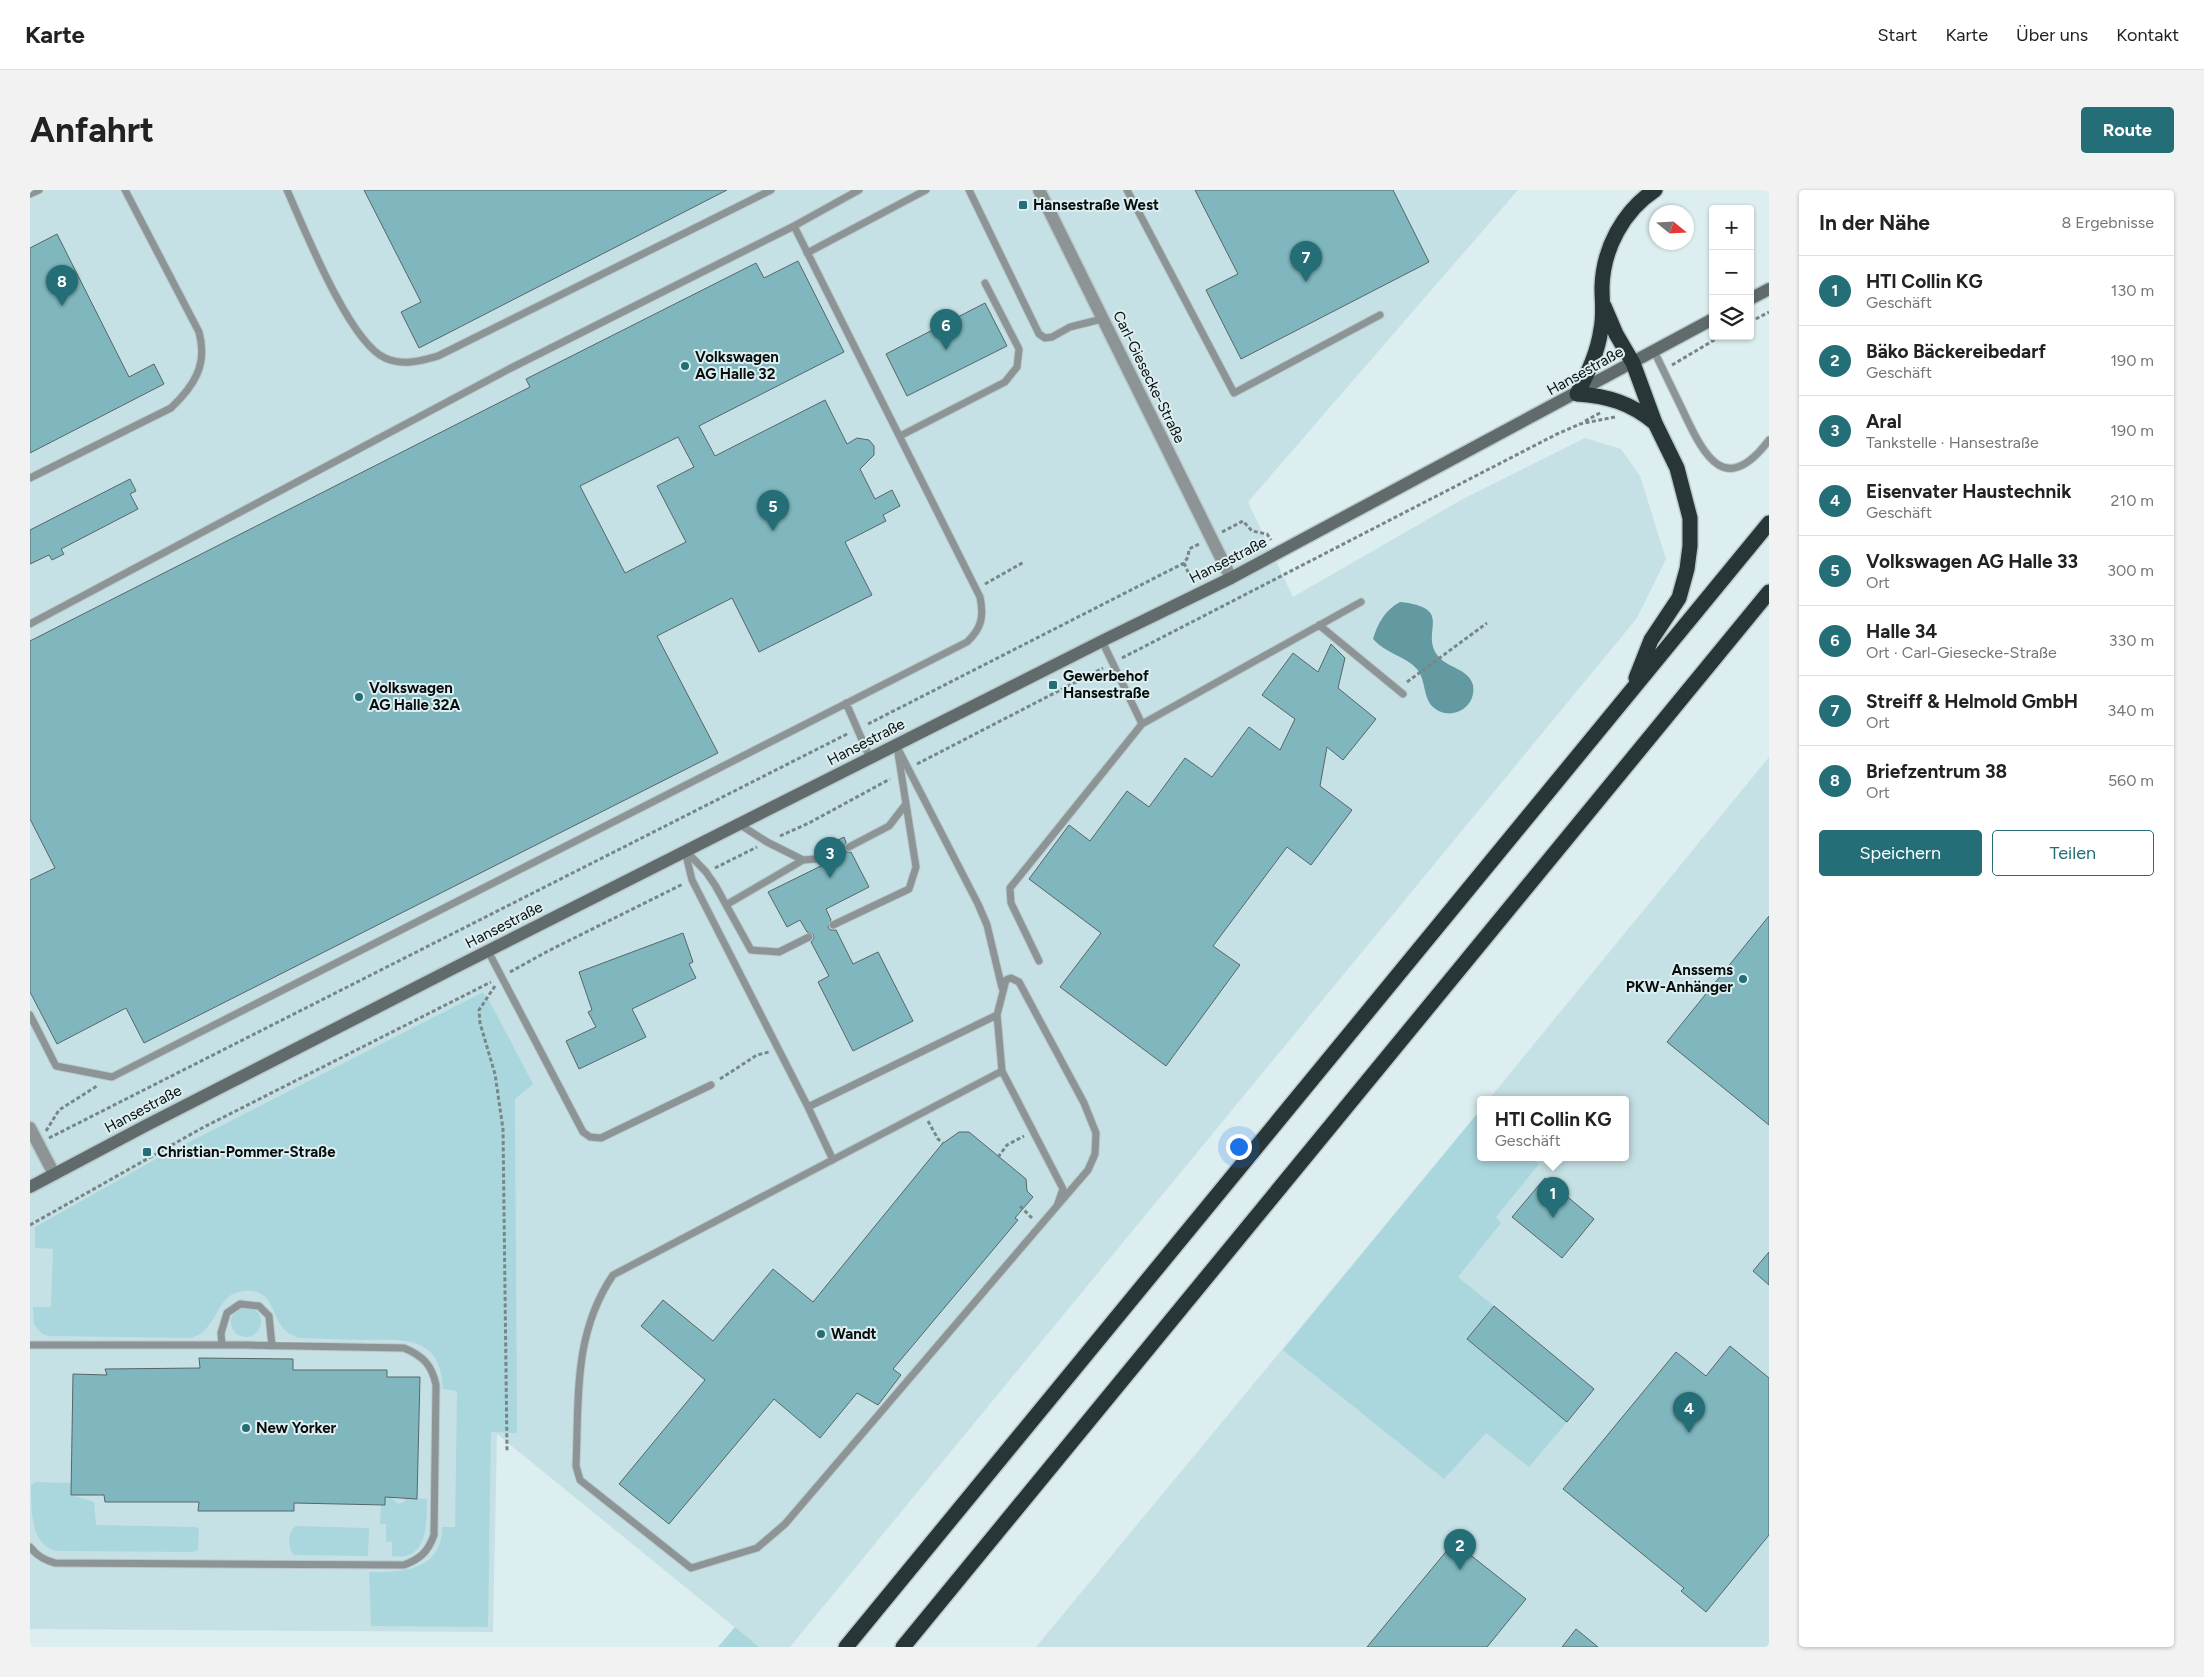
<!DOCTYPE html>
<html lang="de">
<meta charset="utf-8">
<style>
body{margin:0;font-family:Figtree,sans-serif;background:#f2f2f2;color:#222}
.controls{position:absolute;right:15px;top:15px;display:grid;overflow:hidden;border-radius:5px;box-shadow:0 1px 4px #0004}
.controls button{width:45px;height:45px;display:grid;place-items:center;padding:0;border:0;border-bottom:1px solid #e0e0e0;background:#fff;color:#222;font:25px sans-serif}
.compass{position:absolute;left:1619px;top:15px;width:45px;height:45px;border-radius:50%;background:#fff;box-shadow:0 1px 4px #0004;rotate:108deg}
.you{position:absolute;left:1208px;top:956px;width:18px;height:18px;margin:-12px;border:4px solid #fff;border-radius:50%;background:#1a73e8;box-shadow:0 0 0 8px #1a73e833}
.badge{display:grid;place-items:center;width:32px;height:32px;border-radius:50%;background:#246e77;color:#fff;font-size:16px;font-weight:700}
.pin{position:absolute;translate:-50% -41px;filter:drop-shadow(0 1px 2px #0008)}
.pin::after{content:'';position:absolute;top:26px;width:18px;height:15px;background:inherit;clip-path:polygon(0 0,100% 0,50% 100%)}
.popup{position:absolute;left:1447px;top:906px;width:152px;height:65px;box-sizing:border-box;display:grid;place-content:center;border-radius:5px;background:#fff;filter:drop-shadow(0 1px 4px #0005);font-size:16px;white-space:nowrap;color:#767676}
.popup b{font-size:19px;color:#222}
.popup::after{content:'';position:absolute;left:50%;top:100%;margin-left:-10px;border:10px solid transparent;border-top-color:#fff}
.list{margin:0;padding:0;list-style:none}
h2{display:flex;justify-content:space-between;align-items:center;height:65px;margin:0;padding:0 20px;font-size:21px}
h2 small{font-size:16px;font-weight:400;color:#767676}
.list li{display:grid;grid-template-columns:32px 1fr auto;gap:15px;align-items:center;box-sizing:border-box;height:70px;padding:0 20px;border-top:1px solid #e0e0e0}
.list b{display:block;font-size:19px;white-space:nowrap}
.list p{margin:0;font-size:16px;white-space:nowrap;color:#767676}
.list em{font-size:16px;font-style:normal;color:#767676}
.actions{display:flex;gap:10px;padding:15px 20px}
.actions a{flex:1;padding:11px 0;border:1px solid #246e77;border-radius:5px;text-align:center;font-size:18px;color:#246e77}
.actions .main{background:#246e77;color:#fff}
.icon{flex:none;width:28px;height:28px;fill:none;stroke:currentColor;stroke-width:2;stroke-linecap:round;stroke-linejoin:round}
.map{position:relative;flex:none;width:1739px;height:1457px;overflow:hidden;border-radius:5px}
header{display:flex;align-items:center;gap:30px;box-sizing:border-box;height:70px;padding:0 25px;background:#fff;border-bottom:1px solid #e0e0e0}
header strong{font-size:24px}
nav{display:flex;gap:28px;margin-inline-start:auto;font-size:18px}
.intro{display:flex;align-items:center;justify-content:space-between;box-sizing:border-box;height:120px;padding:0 30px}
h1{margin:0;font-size:35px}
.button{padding:12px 22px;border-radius:5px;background:#246e77;color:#fff;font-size:18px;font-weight:700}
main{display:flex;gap:30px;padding:0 30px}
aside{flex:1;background:#fff;border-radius:5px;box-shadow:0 1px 4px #0004}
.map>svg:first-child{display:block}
.built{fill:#c6e1e5}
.green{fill:#aad7dd}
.water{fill:#639aa1}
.building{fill:#80b7be;stroke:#576668;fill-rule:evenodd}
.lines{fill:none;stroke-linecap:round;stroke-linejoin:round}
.service-casing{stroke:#bacacc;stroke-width:9}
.minor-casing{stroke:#bacacc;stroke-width:15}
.secondary-casing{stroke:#bacacc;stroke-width:15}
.motorway-casing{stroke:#bacacc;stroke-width:18}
.path{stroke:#798687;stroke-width:3;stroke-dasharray:4 2.5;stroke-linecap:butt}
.service{stroke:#8d9495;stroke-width:7}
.minor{stroke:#8d9495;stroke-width:12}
.secondary{stroke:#616b6c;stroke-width:12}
.motorway{stroke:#293638;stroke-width:15}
.poi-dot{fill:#246e77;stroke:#dceef0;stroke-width:2}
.labels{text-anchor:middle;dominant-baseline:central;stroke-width:4;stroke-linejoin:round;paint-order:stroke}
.poi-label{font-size:15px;font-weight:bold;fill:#080e0e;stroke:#dceef0;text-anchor:start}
.street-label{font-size:15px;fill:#080e0e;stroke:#dceef0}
</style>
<header>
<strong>Karte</strong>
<nav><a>Start</a><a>Karte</a><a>Über uns</a><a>Kontakt</a></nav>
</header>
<div class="intro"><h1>Anfahrt</h1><a class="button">Route</a></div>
<main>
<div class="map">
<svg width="1739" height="1457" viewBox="0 0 1739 1457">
<rect width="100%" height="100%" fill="#dceef0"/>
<path class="built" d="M0,0H1488L1218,312L1263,407L1431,310L1555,248L1591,259L1610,286L1636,369L1607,428L760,1457H729L467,1244L463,1442L0,1439Z
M1739,567V1457H1006L1450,920V967H1596V909H1459Z"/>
<path class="green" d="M453,802L460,812L503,894L485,909L487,1243L461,1242L458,1437L341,1436L339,1382C372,1383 413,1380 412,1337H425L427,1201L413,1199C411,1144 373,1150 331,1150C310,1149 289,1149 269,1148C261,1145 255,1142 250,1134C241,1119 240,1098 214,1101C184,1104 190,1138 162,1148L19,1146L12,1144L4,1134L3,1117H21L23,1059L5,1058V1037L126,969Z
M1448,923L1450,926V967H1500L1509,974L1466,1027L1471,1033L1428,1087L1464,1116L1437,1149L1537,1232L1499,1277L1456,1243L1414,1289L1253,1160Z
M201 1132a15 15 0 1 1 30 0a15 15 0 1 1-30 0Z
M5,1292L42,1293L41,1305L64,1312L66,1335L167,1337L169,1340L168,1360L162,1362L25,1361C0,1352 2,1323 1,1296Z
M355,1307L362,1308L368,1314L374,1312L376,1308L397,1309C397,1333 398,1372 362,1366V1352H356V1334H350L351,1314H355Z
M265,1336L339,1338L338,1366L264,1365C257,1359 258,1343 265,1336Z
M705,1437L729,1457H688Z"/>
<path class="water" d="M1370,412C1427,418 1388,443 1409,467C1418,478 1439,479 1443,495C1447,519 1419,532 1403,517C1393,508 1396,490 1387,479C1375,466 1355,463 1343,449C1347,434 1356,419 1370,412Z"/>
<path class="building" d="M334,0H697L389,158L371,122L391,112Z
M1165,0H1363L1399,72L1211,169L1176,100L1208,84Z
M27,44L99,187L124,174L134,194L0,263V58Z
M768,71L814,162L669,236L685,266L795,210L817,254L827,248L839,250L844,256V265L830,279L845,309L862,300L870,316L853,325L856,331L815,352L842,405L729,462L702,408L627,446L688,563L114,853L96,818L27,854L0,802V690L25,678L0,629V451L500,197L496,189L726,73L734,88ZM648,247L664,277L627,296L656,352L595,383L550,296Z
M955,113L977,156L877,206L856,164Z
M100,289L106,301L100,304L108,319L31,359L34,364L22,370L19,365L0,374V340Z
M1301,454L1315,468L1308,498L1346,529L1313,570L1297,557L1290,596L1322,620L1281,675L1257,657L1183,756L1210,775L1136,876L1030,797L1071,743L999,689L1039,635L1060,651L1097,601L1119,617L1155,568L1182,587L1219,537L1250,560L1265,529L1232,505L1263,463L1288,482Z
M814,647L816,652L814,659L817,662H821L839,697L796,719L801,730L798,737L800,740H806L823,774L848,762L883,831L823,861L788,792L799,786L781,752L784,748L783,744L777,742L770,730L757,737L738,702L799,672L801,665L793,663L790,659Z
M1739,726V935L1637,852Z
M653,743L663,772L659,774L666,788L602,819L616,847L549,879L536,851L566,837L558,822L562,820L549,782Z
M929,942H939L996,989L997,1001L1003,1007L985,1028L988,1030L863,1179L871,1185L848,1215L827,1203L790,1248L744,1209L639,1334L589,1294L675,1190L611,1136L633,1110L683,1151L743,1079L783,1112L912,954Z
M1515,988L1564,1029L1532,1068L1482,1027Z
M1739,1062V1095L1723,1081Z
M1464,1116L1564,1199L1537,1232L1437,1149Z
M1700,1156L1739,1188V1345L1676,1422L1651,1401L1654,1398L1533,1299L1646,1162L1676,1186Z
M169,1168L263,1169V1180H357V1187H390L387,1309L355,1307V1315L264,1313V1321H168L169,1312H75L74,1305H41L43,1184L77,1185L75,1179L170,1178Z
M1424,1352L1496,1409L1457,1457H1337Z
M1546,1439L1568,1457H1532Z"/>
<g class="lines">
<g class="service-casing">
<path id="service" d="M257,0C274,38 319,152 355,168C373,176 390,171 408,166L741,0
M939,0L1009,144L1015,148L1022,147L1040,137L1072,129
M1097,0L1204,203L1350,125
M0,4L9,0
M777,63L896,0
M1624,161C1634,182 1644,202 1654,223C1675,268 1696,307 1739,250
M870,246L975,192L987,177L989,159L955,93
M0,288L141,218C164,196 178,175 169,142L95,0
M0,434L479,179L764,36L829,0
M1289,435L1373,504
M1072,451L1112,534L1331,412
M816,513L840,568
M866,555L948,714L957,735L972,798
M819,657L859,636L876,614
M655,661L662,690L778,917L803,970
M656,661L676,682L685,695L721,760L749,762L779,747
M773,670L796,668
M696,715L773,670L737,652L709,634
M803,735L879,699L886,677L868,563
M458,761L553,942L560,947L571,948L681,895
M1009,771L981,713L980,698L1112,534
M0,825L26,876L82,887L937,452C952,438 954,426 950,407L764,36
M972,881L1033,999L1027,1016L755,1334L727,1358L661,1378L550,1290L546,1276C549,1208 543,1144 583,1085L972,881L967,825L976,790L981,788L989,792L1054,913L1066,943L1065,964L1058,980L1027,1016
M778,917L967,825
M0,1155H217L374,1158C393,1166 402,1175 406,1195L404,1345C398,1362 390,1369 374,1375L25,1373C14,1370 7,1366 0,1357
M192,1155L191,1143L197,1123L210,1114L229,1116L239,1126L242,1156"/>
</g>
<g class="minor-casing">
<path id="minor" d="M1009,0L1201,388
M0,938L24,984"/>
</g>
<g class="secondary-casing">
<path id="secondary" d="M1720,109L1739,99
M0,997L115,936L424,778L1078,448L1201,388L1683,129"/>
</g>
<g class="motorway-casing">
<path id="motorway" d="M1574,116L1586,144L1603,173L1625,233L1647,278L1660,328V356L1657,379L1649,408L1621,450L1606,488
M1625,233C1601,213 1578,206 1547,204C1558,183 1568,162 1571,139C1574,125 1572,112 1572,97C1573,59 1593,21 1625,0
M816,1457L1739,333
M873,1457L1739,402"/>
</g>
<path class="path" d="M1720,132L1739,122
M1642,175L1691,146
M1555,231L1570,223
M1192,342L1213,331L1222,341L1237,344L1241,350
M1154,373L1162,391
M955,394L994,372
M1092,468L1527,244L1550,234L1585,227
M1377,492L1457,433
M838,534L1154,373L1158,367L1159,359L1169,354
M887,574L1073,478
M750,646L779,633L860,589
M685,678L727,657
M480,782L518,761L653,694
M465,796L449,820L450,833L465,884L473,939L477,1261
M690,889L727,865L739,862
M898,931L908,949L913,953
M16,941L29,920L67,896
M19,948L819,543
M968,967L977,955L994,946
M990,1016L1002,1028
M0,1035L172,938L461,792"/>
<use href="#service" class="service"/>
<use href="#minor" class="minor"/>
<use href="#secondary" class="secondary"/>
<use href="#motorway" class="motorway"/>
</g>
<g class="poi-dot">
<rect x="988" y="10" width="10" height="10" rx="2.5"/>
<circle cx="655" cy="176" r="5"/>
<rect x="1018" y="490" width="10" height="10" rx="2.5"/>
<circle cx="329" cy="507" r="5"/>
<circle cx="1713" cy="789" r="5"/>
<rect x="112" y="957" width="10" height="10" rx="2.5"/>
<circle cx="791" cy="1144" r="5"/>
<circle cx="216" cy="1238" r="5"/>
</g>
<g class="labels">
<g class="poi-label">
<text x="1003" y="15">Hansestraße West</text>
<text x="665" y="167">Volkswagen<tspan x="665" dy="17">AG Halle 32</tspan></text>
<text x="1033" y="486">Gewerbehof<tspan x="1033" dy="17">Hansestraße</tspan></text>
<text x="339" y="498">Volkswagen<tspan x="339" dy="17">AG Halle 32A</tspan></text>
<text x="1703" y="780" text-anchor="end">Anssems<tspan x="1703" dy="17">PKW-Anhänger</tspan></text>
<text x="127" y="962">Christian-Pommer-Straße</text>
<text x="801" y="1144">Wandt</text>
<text x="226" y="1238">New Yorker</text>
</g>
<g class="street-label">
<text transform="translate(1555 181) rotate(-29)">Hansestraße</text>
<text transform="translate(1119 187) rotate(64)">Carl-Giesecke-Straße</text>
<text transform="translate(1198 370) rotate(-27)">Hansestraße</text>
<text transform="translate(836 552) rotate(-27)">Hansestraße</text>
<text transform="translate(474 735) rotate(-27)">Hansestraße</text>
<text transform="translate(113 919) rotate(-28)">Hansestraße</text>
</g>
</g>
</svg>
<div class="controls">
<button>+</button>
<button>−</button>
<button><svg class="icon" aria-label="layers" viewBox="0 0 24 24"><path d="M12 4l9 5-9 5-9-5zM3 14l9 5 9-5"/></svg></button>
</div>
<svg class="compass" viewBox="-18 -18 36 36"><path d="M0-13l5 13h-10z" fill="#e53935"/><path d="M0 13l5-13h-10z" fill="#767676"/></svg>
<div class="you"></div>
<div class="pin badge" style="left:1523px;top:1028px">1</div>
<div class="popup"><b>HTI Collin KG</b>Geschäft</div>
<div class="pin badge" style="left:1430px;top:1380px">2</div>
<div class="pin badge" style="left:800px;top:688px">3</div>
<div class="pin badge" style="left:1659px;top:1243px">4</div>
<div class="pin badge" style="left:743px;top:341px">5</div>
<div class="pin badge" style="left:916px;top:160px">6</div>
<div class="pin badge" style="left:1276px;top:92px">7</div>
<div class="pin badge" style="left:32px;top:116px">8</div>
</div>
<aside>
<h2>In der Nähe<small>8 Ergebnisse</small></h2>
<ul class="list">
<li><span class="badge">1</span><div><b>HTI Collin KG</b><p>Geschäft</p></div><em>130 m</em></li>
<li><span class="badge">2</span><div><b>Bäko Bäckereibedarf</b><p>Geschäft</p></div><em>190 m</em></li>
<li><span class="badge">3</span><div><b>Aral</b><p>Tankstelle · Hansestraße</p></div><em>190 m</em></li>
<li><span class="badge">4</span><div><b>Eisenvater Haustechnik</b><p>Geschäft</p></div><em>210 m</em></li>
<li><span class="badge">5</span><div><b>Volkswagen AG Halle 33</b><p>Ort</p></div><em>300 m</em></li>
<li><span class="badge">6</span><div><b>Halle 34</b><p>Ort · Carl-Giesecke-Straße</p></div><em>330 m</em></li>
<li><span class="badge">7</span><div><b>Streiff &amp; Helmold GmbH</b><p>Ort</p></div><em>340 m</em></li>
<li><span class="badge">8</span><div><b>Briefzentrum 38</b><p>Ort</p></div><em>560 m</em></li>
</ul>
<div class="actions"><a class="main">Speichern</a><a>Teilen</a></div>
</aside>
</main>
